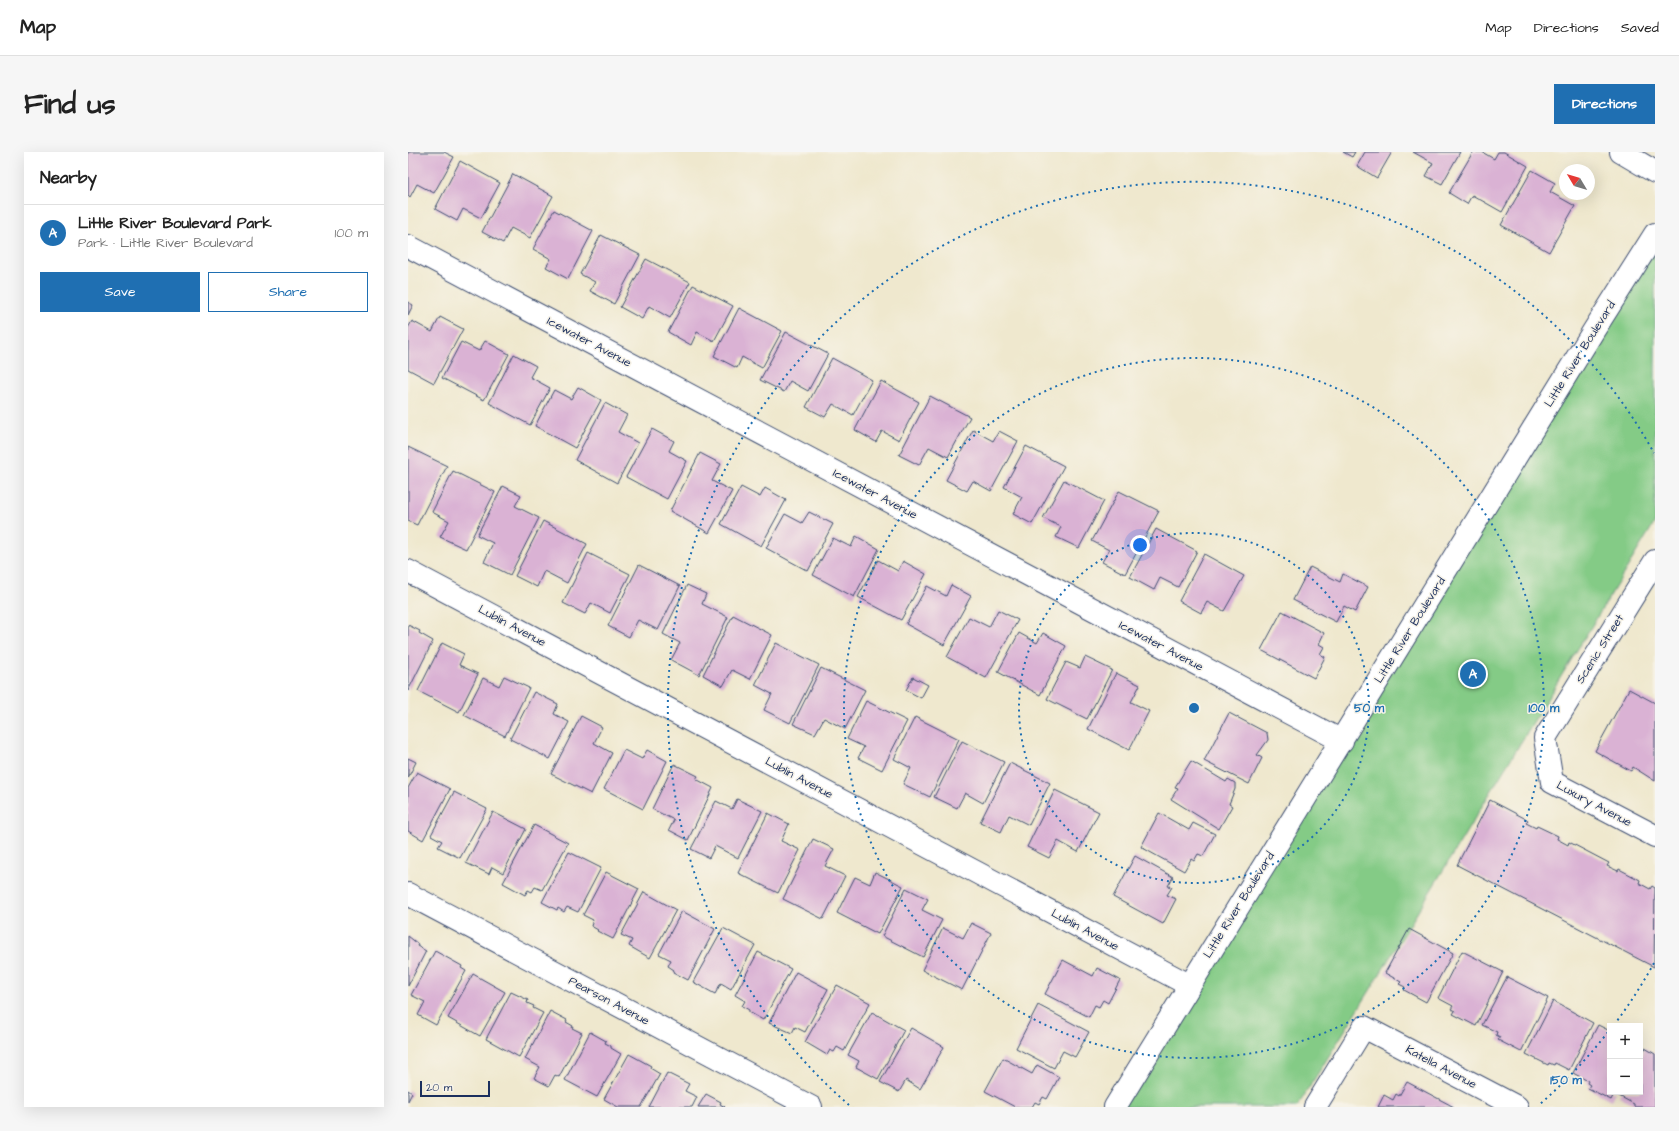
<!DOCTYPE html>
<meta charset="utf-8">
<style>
body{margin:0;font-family:"Architects Daughter",sans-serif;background:#f6f6f6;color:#222}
.controls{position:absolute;right:12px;bottom:12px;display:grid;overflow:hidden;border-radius:0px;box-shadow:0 4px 16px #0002}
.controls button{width:36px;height:36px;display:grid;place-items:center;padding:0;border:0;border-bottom:1px solid #e0e0e0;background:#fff;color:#222;font:20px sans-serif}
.compass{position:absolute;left:1151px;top:12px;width:36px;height:36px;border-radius:50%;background:#fff;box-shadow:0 4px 16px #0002;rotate:308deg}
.scale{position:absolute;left:12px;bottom:10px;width:70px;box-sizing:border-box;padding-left:4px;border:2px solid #1b2f5e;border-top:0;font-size:11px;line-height:14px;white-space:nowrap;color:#1b2f5e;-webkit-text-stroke:3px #f7f3e8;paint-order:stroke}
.you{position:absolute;left:732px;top:393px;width:14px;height:14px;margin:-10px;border:3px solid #fff;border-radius:50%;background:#1a73e8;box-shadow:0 0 0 6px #1a73e833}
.badge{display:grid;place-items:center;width:26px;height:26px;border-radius:50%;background:#1f6fb2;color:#fff;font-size:13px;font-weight:700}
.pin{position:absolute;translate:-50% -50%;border:2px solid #fff;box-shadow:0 1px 4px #0006}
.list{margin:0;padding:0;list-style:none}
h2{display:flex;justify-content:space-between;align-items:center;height:52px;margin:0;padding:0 16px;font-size:17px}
h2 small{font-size:13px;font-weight:400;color:#767676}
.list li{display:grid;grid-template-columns:26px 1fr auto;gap:12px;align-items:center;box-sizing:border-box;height:56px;padding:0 16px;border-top:1px solid #e0e0e0}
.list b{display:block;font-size:15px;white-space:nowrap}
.list p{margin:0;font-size:13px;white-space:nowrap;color:#767676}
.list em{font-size:13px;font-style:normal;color:#767676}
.actions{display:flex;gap:8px;padding:12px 16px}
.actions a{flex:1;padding:9px 0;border:1px solid #1f6fb2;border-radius:0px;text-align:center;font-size:14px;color:#1f6fb2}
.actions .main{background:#1f6fb2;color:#fff}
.map{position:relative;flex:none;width:1247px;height:955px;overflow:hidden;border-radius:0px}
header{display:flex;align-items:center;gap:24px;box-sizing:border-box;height:56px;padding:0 20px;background:#fff;border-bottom:1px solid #e0e0e0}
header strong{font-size:19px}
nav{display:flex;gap:22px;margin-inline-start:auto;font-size:14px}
.intro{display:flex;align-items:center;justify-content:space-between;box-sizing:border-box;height:96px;padding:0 24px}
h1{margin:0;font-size:28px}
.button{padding:10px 18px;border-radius:0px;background:#1f6fb2;color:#fff;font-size:14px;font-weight:700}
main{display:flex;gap:24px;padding:0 24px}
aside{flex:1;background:#fff;border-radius:0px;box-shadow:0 4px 16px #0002}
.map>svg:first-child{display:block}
.green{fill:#84cb86;stroke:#507d72}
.building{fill:#dab2d4}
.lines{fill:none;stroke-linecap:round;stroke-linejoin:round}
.minor-casing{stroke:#3b4b6f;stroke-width:24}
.tertiary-casing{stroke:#3b4b6f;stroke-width:24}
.minor{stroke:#fff;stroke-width:22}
.tertiary{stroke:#fff;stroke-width:22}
.ring{fill:none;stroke:#1f6fb2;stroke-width:2;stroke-dasharray:2 4}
.labels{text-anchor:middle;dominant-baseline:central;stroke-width:3;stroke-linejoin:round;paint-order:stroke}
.street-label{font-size:12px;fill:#1b2f5e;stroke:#f7f3e8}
.centre{fill:#1f6fb2;stroke:#f7f3e8;stroke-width:2}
.ring-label{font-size:12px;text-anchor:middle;font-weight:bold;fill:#1f6fb2;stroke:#f7f3e8;stroke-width:3;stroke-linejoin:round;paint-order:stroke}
</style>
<header>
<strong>Map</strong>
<nav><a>Map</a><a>Directions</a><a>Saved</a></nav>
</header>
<div class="intro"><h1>Find us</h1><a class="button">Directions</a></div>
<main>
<aside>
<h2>Nearby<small></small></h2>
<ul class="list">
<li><span class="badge">A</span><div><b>Little River Boulevard Park</b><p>Park · Little River Boulevard</p></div><em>100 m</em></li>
</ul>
<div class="actions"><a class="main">Save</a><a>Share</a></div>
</aside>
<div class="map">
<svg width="1247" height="955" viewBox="0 0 1247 955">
<rect width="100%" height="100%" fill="#f7f3e8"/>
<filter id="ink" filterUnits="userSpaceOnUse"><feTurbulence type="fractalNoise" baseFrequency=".025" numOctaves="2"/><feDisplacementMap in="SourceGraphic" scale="8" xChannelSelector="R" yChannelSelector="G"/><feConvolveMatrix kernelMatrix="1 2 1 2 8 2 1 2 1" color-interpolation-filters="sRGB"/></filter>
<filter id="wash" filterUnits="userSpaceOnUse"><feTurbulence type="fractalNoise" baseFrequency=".012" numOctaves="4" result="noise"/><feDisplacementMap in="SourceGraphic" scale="16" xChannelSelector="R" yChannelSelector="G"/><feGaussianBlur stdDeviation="0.9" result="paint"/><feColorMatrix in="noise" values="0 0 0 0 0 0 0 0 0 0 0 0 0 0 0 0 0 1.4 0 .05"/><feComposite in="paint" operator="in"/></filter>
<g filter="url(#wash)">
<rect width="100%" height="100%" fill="#efe8ce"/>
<path class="green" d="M1247,82V370L961,840L889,955H707Z"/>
<g id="blocks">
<path class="building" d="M0,0H36L46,5L26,41L9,32L2,45L0,43Z
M935,0H947L944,5Z
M957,0H984L969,26L949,14Z
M1005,0H1052L1034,32L1018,24L1025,11Z
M1065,0H1074L1086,7L1090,0H1096L1120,14L1094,60L1064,43L1059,52L1041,41Z
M52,9L92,31L73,66L55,57L49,69L27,57Z
M1124,18L1147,31L1142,40L1167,54L1141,100L1093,73Z
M105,22L145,44L122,86L103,76L95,91L74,80Z
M146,58L185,79L160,127L138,115L143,107L125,97Z
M193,83L232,103L206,152L182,139L187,130L172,122Z
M238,107L282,130L262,166L241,154L234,167L212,155Z
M285,133L325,154L306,189L289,180L283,193L260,180Z
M0,150L5,153L0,163Z
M331,156L374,179L354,216L334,205L329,216L306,204Z
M32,165L55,177L26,231L0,217V176L4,169L24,180Z
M378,180L420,202L400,239L382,229L376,240L352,228Z
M77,189L101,202L76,248L34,226L53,190L71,199Z
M106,202L128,214L122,225L142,236L122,273L81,251Z
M424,206L464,228L445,263L425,252L417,265L398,255Z
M473,229L511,250L491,288L474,279L468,290L447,278Z
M170,235L193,248L167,296L127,274L146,238L163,247Z
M522,244L562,265L540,305L521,295L511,313L491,303Z
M197,251L219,263L210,280L230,291L209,331L167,308Z
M244,277L266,289L261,299L279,309L259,347L218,325Z
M565,278L585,289L591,279L610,289L583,339L565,329L559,339L538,328Z
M618,294L656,314L624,372L605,362L614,345L596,335Z
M0,295L39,314L9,373L0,369Z
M292,301L313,312L304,329L324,339L301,381L262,359Z
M45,319L87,340L58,397L32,385L41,369L24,360Z
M656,328L696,349L671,396L648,385L653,375L635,366Z
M95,334L113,343L107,354L131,366L102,423L76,410L85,391L69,383Z
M333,335L352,345L357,336L378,348L353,394L313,372Z
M711,339L751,359L717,422L694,410L701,398L684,389Z
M401,360L425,372L400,419L358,396L377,362L394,371Z
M135,369L179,392L159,431L136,419L129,435L107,424Z
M748,377L789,399L770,435L752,426L746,438L722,425Z
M448,384L471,397L446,445L405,423L425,386L443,395Z
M180,401L222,422L202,461L183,451L177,462L155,451Z
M796,402L836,424L816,459L799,450L793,461L771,449Z
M470,408L490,419L495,409L518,422L493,468L450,445Z
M231,413L272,434L250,478L230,468L221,485L200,474Z
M902,415L932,430L935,422L960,435L947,460L936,454L928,470L885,448Z
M279,433L298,442L294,452L320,465L291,523L263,508L272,491L255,482Z
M543,433L563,444L536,493L498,472L519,434L538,444Z
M590,458L610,468L578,526L539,505L561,465L581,475Z
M874,459L916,481L911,492L916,495L912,502L917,505L906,526L853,498Z
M325,463L364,483L342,527L324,518L315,534L295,523Z
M0,473L12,479L11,481L25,489L0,539Z
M611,481L629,491L635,481L658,494L632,543L590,520Z
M34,491L56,502L51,513L70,522L51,560L10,539Z
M368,491L411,513L382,571L356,558L364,542L347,533Z
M677,505L704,518L679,567L639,547L658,510L672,516Z
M413,516L457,538L437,577L416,566L407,582L385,572Z
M708,521L732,533L723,550L741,559L721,598L680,577Z
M96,524L121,536L97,584L56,563L75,526L91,534Z
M505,525L520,533L513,546L498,538Z
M1221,537L1247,551V629L1225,615L1223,619L1187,599Z
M126,540L150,552L146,562L161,570L142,607L102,587Z
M458,549L499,569L474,618L450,606L456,595L439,587Z
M821,561L859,581L860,588L849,603L854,606L841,632L796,609Z
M173,564L194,575L186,591L204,601L183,642L143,622Z
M507,565L551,587L522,645L495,632L503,616L486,607Z
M554,589L596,610L575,651L557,641L549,656L526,645Z
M216,598L234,607L239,598L259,609L235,657L196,637Z
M0,606L8,610L0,626Z
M783,609L818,630L820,627L827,631V637L821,652L824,654L811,677L763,647L770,636L767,635Z
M602,611L642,631L621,673L601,663L593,680L572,670Z
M266,612L290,624L288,627L305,636L280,688L261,678L266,668L244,657Z
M9,620L42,637L15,688L0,679V636Z
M647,638L691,660L670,700L650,689L641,706L619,695Z
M46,640L79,657L52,706L30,695L34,689L23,683Z
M329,647L354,659L330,706L307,694L301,706L283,697L308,649L324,657Z
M1082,648L1120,668L1118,671L1128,676L1129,674L1150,684L1149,687L1160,693L1161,690L1201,711L1199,714L1210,719L1211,717L1232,728L1231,731L1242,737L1244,734L1247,736L1246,815L1049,713Z
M85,660L118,677L95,721L84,715L81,722L58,711Z
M360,661L381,672L373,689L392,698L370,741L330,721Z
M751,661L781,678L785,671L807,682L795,704L790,702L786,709L783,707L776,719L733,695Z
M126,673L160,691L134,738L127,735L124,740L120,738L117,743L95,731Z
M405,687L426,697L417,714L437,724L415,767L375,747Z
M161,700L193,716L170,760L159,755L156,760L150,756L149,758L134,750Z
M727,704L765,725L760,734L764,735L759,743L768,747L755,772L705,745Z
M198,720L231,737L205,787L189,779L190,778L183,774L185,768L175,763Z
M467,720L495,734L470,782L429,761L447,725L462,732Z
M498,736L520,747L514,758L534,768L515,805L474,784Z
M236,740L268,758L242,806L221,794L224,788L213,783Z
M274,759L307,777L280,828L265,820L266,818L260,814L263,808L251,802Z
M563,771L583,781L554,838L514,818L535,776L555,786Z
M315,776L347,793L323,837L313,831L307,842L285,830Z
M1001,777L1045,801L1018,850L996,838L997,835L991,832L993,830L977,821Z
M0,784L10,792L9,794L18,799L0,834Z
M27,799L54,814L53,816L58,819L28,873L10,863L17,850L3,843Z
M1054,799L1095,820L1068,874L1045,862L1047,859L1043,857L1045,854L1030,846Z
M350,800L383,817L355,868L341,860V858L334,854L337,849L327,843Z
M655,808L685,824L689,816L712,828L700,851L695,848L691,855L687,853L681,865L637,842Z
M388,820L420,837L397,880L387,875L384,881L361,871Z
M65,822L97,840L72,884L40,866Z
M1099,825L1140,846L1113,900L1090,888L1092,885L1088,883L1089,880L1074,873Z
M429,833L462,851L436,899L429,895L426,900L422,898L419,903L397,890Z
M103,840L120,848L119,851L126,854L125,856L135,861L111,905L78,887Z
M1145,849L1185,871L1161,918L1147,911L1146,913L1141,911L1140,913L1118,902Z
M630,853L681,880L667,905L655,899L646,916L608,896Z
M142,859L159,868L158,870L165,874L164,876L174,881L151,925L147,923L141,934L126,926L132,915L117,907Z
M464,860L496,878L470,927L448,915L451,909L440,903Z
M1190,873L1202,879V940H1207L1203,948L1180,936L1182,933L1179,931L1180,929L1165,921Z
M503,876L536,895L512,937L498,928L491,940L472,930Z
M182,880L198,889L197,891L203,894V896L213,902L189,945L157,928Z
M1237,896L1247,902V955H1226V952L1211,944L1213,940H1232V905Z
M221,902L243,914L242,916L252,922L233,955H210L196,947Z
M595,906L624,922L629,913L651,925L639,947L635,945L631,952L627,950L624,955H607L577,939Z
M259,921L281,932L277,939L289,945L284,955H241Z
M999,930L1046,955H970L976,943L985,948L988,942L991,944Z
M0,938L4,941L0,949Z
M298,942L313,950L312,952L317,955H290Z"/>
</g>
</g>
<g filter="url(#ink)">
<use href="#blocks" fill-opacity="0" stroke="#3b4b6f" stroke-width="1"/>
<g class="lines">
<g class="minor-casing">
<path id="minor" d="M1213,0L1247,20
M0,94L934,589
M1247,409L1137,586L1144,630L1247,684
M0,419L781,833
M0,742L403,955
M907,955L956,875L1109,955"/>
</g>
<g class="tertiary-casing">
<path id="tertiary" d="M707,955L1186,178L1247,82"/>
</g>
<use href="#minor" class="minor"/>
<use href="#tertiary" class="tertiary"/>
</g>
</g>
<g class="ring">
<circle cx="786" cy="556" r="175"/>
<circle cx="786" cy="556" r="350"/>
<path d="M1246 811A526 526 0 0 1 1206 873M1200 880A526 526 0 0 1 1131 953M441 953A526 526 0 1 1 1246 301"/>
</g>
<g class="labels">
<g class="street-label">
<text transform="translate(181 190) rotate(28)">Icewater Avenue</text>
<text transform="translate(1172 202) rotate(-58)">Little River Boulevard</text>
<text transform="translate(467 342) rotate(28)">Icewater Avenue</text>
<text transform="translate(104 474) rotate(28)">Lublin Avenue</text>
<text transform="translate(1002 478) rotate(-58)">Little River Boulevard</text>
<text transform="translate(753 494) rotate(28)">Icewater Avenue</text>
<text transform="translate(1192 497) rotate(-58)">Scenic Street</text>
<text transform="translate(391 626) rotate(28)">Lublin Avenue</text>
<text transform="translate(1186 652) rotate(28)">Luxury Avenue</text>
<text transform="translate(831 753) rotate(-58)">Little River Boulevard</text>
<text transform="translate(677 778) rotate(28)">Lublin Avenue</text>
<text transform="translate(201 849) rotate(28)">Pearson Avenue</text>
<text transform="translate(1033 915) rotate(28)">Katella Avenue</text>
</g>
</g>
<circle cx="786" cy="556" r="6" class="centre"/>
<g class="ring-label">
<text x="961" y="560">50 m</text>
<text x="1136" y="560">100 m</text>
<text x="1158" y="932">150 m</text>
</g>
</svg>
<div class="controls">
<button>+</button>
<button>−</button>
</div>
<svg class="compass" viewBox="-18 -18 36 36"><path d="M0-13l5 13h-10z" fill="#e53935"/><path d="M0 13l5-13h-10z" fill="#767676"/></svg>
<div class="scale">20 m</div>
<div class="you"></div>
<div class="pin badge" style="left:1065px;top:522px">A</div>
</div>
</main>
